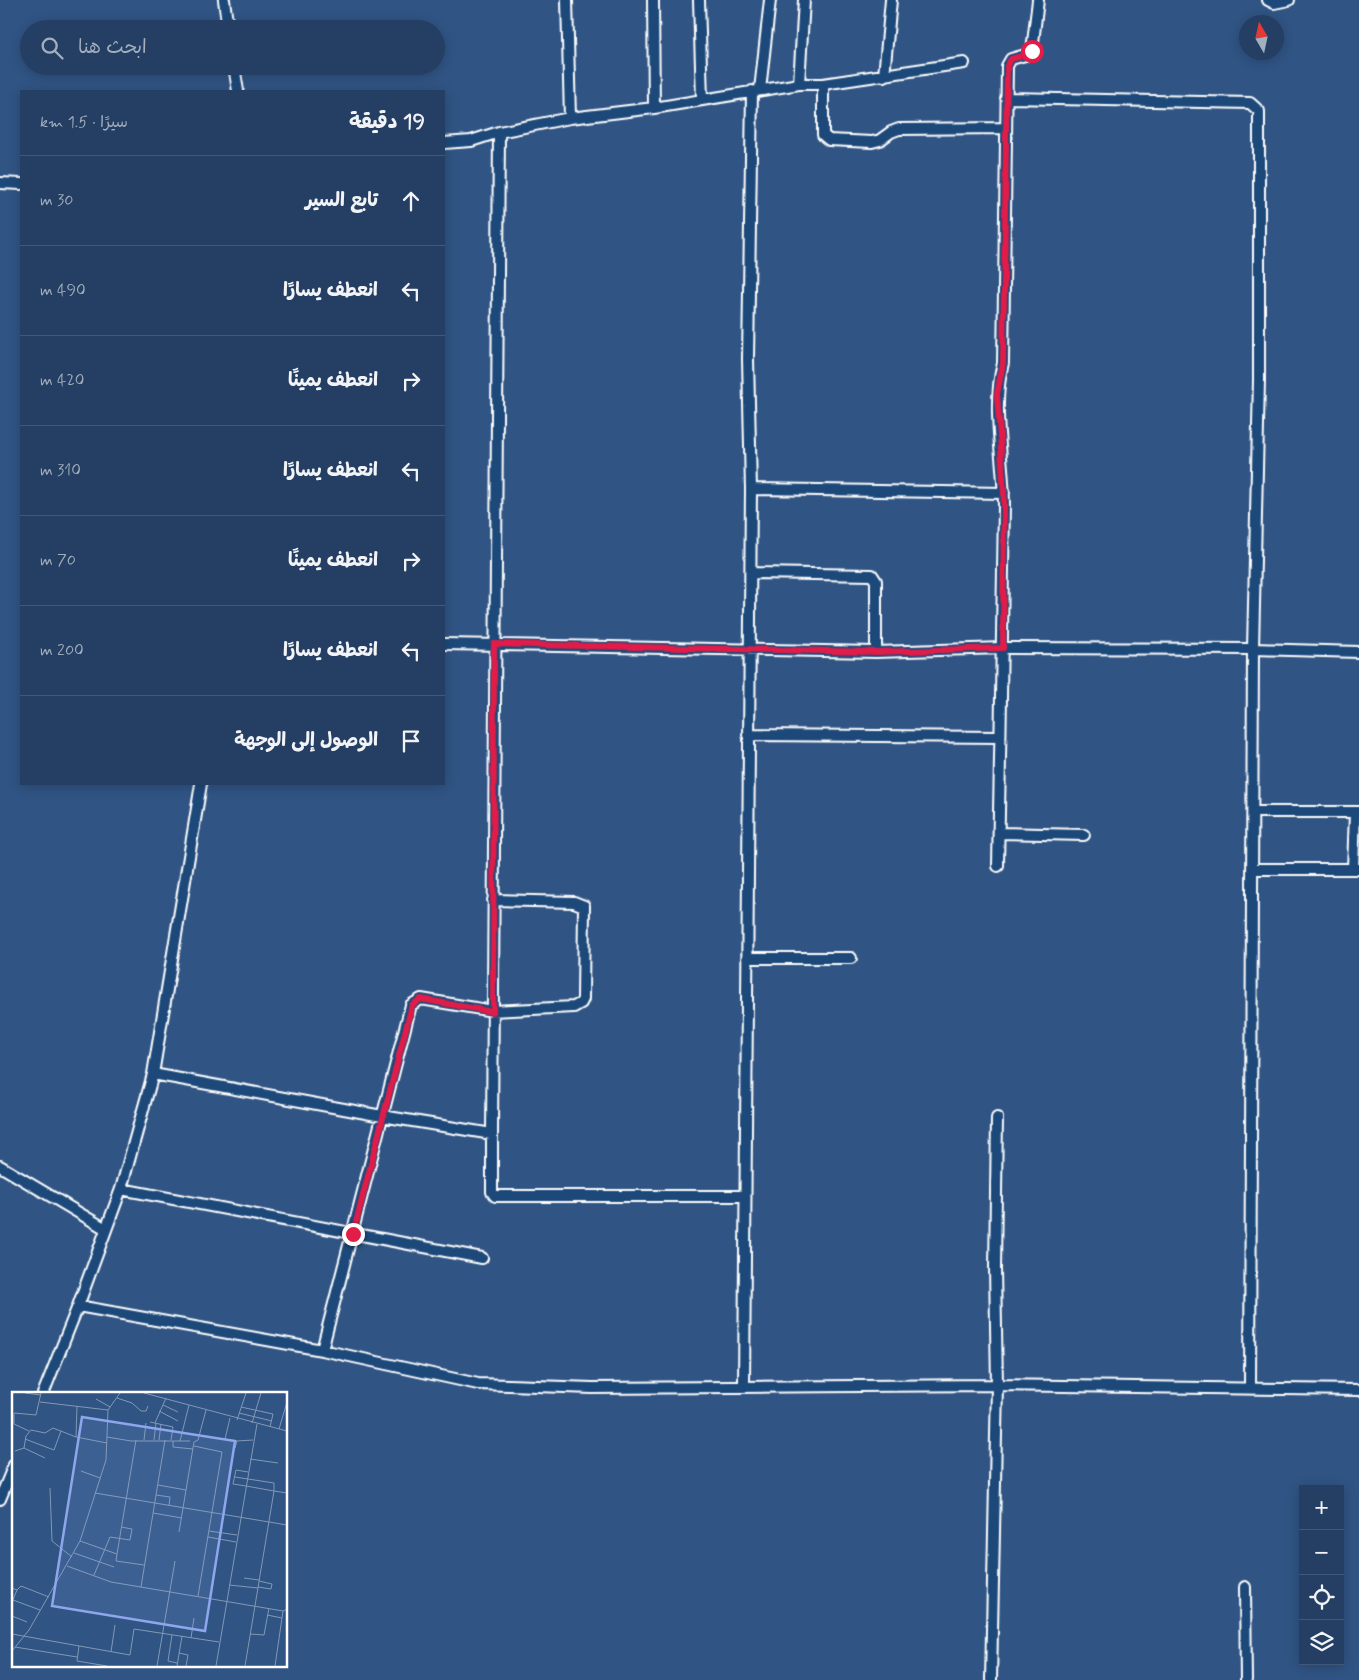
<!DOCTYPE html>
<html lang="ar">
<meta charset="utf-8">
<style>
body{margin:0;font-family:Mynerve,"Playpen Sans Arabic",sans-serif;background:#304a6c;color:#f1f3f6;direction:rtl}
.controls{position:absolute;right:15px;bottom:15px;display:grid;overflow:hidden;border-radius:0px;box-shadow:0 2px 12px #0003}
.controls button{width:45px;height:45px;display:grid;place-items:center;padding:0;border:0;border-bottom:1px solid #415878;background:#243f63;color:#f1f3f6;font:25px sans-serif}
.compass{position:absolute;left:1239px;top:15px;width:45px;height:45px;border-radius:50%;background:#243f63;box-shadow:0 2px 12px #0003;rotate:351deg}
.stop{position:absolute;width:15px;height:15px;margin:-11px;border:4px solid #e11d48;border-radius:50%;background:#fff}
.stop.end{background:#e11d48;border-color:#fff;box-shadow:0 1px 5px #0008}
.list{margin:0;padding:0;list-style:none}
h2{display:flex;justify-content:space-between;align-items:center;height:65px;margin:0;padding:0 20px;font-size:21px}
h2 small{font-size:16px;font-weight:400;color:#a3afbe}
.list li{display:grid;grid-template-columns:32px 1fr auto;gap:15px;align-items:center;box-sizing:border-box;height:90px;padding:0 20px;border-top:1px solid #415878}
.list b{display:block;font-size:19px;white-space:nowrap}
.list em{font-size:16px;font-style:normal;color:#a3afbe}
.icon{flex:none;width:28px;height:28px;fill:none;stroke:currentColor;stroke-width:2;stroke-linecap:round;stroke-linejoin:round}
.map{position:relative;flex:none;width:1359px;height:1680px;overflow:hidden;direction:ltr}
.search{position:absolute;background:#243f63;box-shadow:0 2px 12px #0003;left:20px;top:20px;width:425px;height:55px;display:flex;align-items:center;gap:12px;box-sizing:border-box;padding:0 18px;border-radius:28px;color:#a3afbe;font-size:19px}
.panel{position:absolute;background:#243f63;box-shadow:0 2px 12px #0003;left:20px;top:90px;width:425px;height:695px;border-radius:0px;direction:rtl}
.map>svg:first-child{display:block}
.lines{fill:none;stroke-linecap:round;stroke-linejoin:round}
.minor-casing{stroke:#fff;stroke-width:14}
.minor{stroke:#1f4a7a;stroke-width:10}
.route{stroke:#e11d48;stroke-width:6}
.inset-road{fill:none;stroke:#8398b5;stroke-width:1}
.view{fill:#8ea6ec;fill-opacity:0.15;stroke:#8ea6ec;stroke-width:2.5}
.inset-edge{fill:none;stroke:#fff;stroke-width:2.5}
</style>
<div class="map">
<svg width="1359" height="1680" viewBox="0 0 1359 1680">
<rect width="100%" height="100%" fill="#305484"/>
<filter id="ink" filterUnits="userSpaceOnUse"><feTurbulence type="fractalNoise" baseFrequency=".02" numOctaves="2"/><feDisplacementMap in="SourceGraphic" scale="10" xChannelSelector="R" yChannelSelector="G"/><feConvolveMatrix kernelMatrix="1 2 1 2 8 2 1 2 1" color-interpolation-filters="sRGB"/></filter>
<g filter="url(#ink)">
<g class="lines">
<g class="minor-casing">
<path id="minor" d="M224,0L228,29
M567,0L570,118
M653,0L654,108
M699,0L702,100
M1268,0L1274,3L1289,0
M234,66L238,91
M884,76L891,0
M799,84L804,0
M823,84V135L829,140L872,142L880,140L891,132L899,129L1004,128
M760,90L770,0
M1006,98L1250,103L1259,111V380L1253,649L1250,1388
M444,143L471,141L499,132L570,118L654,108L799,84H823L964,63
M0,183L21,184
M751,489L1004,493
M751,573L872,575L876,581V652
M444,644L876,652L1003,648L1253,649L1359,652
M748,735L1000,737
M1253,812H1359
M999,833L1084,835
M998,866C1000,746 1003,626 1004,506C1004,458 991,409 1003,363L1007,66L1011,59L1029,54L1032,51L1038,0
M1252,869H1359
M1353,869L1355,812
M747,958H851
M153,1074L382,1116L492,1134L499,132
M492,1134V1192L495,1196H744
M0,1166L106,1229
M121,1189L482,1258
M78,1306L322,1350L478,1384L592,1388L997,1385L1359,1390
M322,1350L411,1005L421,999L493,1011L574,1007L581,1003L583,999L584,906L574,902L493,900
M744,1386L751,489L748,359L752,91
M43,1394L78,1306L121,1189L153,1074L201,784
M0,1499L14,1465
M1245,1587L1246,1680
M991,1680L997,1385L995,1268L997,1118"/>
</g>
<use href="#minor" class="minor"/>
</g>
</g>
<g class="lines" filter="url(#ink)">
<path class="route" d="M353,1234L412,1005L421,999L493,1012L494,644L876,652L1003,648L1004,493L997,394L1003,363L1007,66L1011,59L1029,54L1032,51"/>
</g>
<g transform="translate(12 1392)">
<rect width="275" height="275" fill="#305484"/>
<path class="inset-road" d="M13,1L29,3M132,1L275,39M105,6L120,11L129,19H134L136,14M84,7L98,15M28,10L96,18M151,13L166,20M65,14L64,45L95,51M229,15L261,22L258,35M147,19L166,29M227,21L260,29M218,26L213,47L225,49L223,56M225,28L234,1M138,30L161,35L159,48M143,31L154,6M240,31L249,1M267,37L275,10M17,39L2,32V21L24,23L29,1M95,45L119,49H178M13,47L42,58L49,39M132,48L134,31M142,48L144,31M147,48L149,32M161,49V55L181,57M168,49L177,13M225,49L241,48M182,54L210,60L186,204M12,56L14,44L19,38L33,41L41,36L64,45M3,59L12,56L33,66M238,67L266,71M69,79L88,86M223,85L262,91V99L275,101M146,93L174,98M234,94L221,92L224,78L236,80M38,96L40,149L60,165M83,101L275,133M144,103L158,105L157,114M141,121L170,126M197,139L225,143M167,140L182,50L186,48L194,18M196,145L224,150M68,149L105,162L124,48M62,161L102,175M105,162L104,169L132,173M55,174L99,190L271,219L275,217M82,183L98,145L118,148L120,137L109,135M232,186L247,188M217,193L246,196M129,195L153,48M246,195L259,197L260,192L247,189M0,196L5,198L0,210M5,198L9,194L37,205M1,208L28,218M255,223L270,226M0,224L15,230M0,242L118,263L122,237L207,250M238,242L252,243L257,216M160,243L156,269L165,271M179,246L182,226M67,254L65,269L95,274M3,255L65,265M0,259L17,238L68,149L94,68L96,18L108,1M99,260L103,233M167,261L176,263L174,274M145,274L163,169M165,274L170,244M204,274L245,32M233,274L262,99L234,94M263,274L271,219"/>
<path class="view" d="M70,25L223,49L193,239L40,214Z"/>
<rect width="275" height="275" class="inset-edge"/>
</g>
</svg>
<div class="controls">
<button>+</button>
<button>−</button>
<button><svg class="icon" aria-label="locate" viewBox="0 0 24 24"><circle cx="12" cy="12" r="6"/><path d="M12 2v4M12 18v4M2 12h4M18 12h4"/></svg></button>
<button><svg class="icon" aria-label="layers" viewBox="0 0 24 24"><path d="M12 4l9 5-9 5-9-5zM3 14l9 5 9-5"/></svg></button>
</div>
<svg class="compass" viewBox="-18 -18 36 36"><path d="M0-13l5 13h-10z" fill="#e53935"/><path d="M0 13l5-13h-10z" fill="#a3afbe"/></svg>
<div class="stop" style="left:1032px;top:51px"></div>
<div class="stop end" style="left:353px;top:1234px"></div>
<div class="search"><svg class="icon" aria-label="search" viewBox="0 0 24 24"><circle cx="10" cy="10" r="6"/><path d="M15 15l6 6"/></svg>ابحث هنا</div>
<section class="panel">
<h2>19 دقيقة<small>سيرًا · 1.5 km</small></h2>
<ul class="list">
<li><svg class="icon" aria-label="ahead" viewBox="0 0 24 24"><path d="M12 20V5M6 11l6-6 6 6"/></svg><div><b>تابع السير</b></div><em>30 m</em></li>
<li><svg class="icon" aria-label="left" viewBox="0 0 24 24"><path d="M17 20v-9H6M10 6l-5 5 5 5"/></svg><div><b>انعطف يسارًا</b></div><em>490 m</em></li>
<li><svg class="icon" aria-label="right" viewBox="0 0 24 24"><path d="M7 20v-9h11M14 6l5 5-5 5"/></svg><div><b>انعطف يمينًا</b></div><em>420 m</em></li>
<li><svg class="icon" aria-label="left" viewBox="0 0 24 24"><path d="M17 20v-9H6M10 6l-5 5 5 5"/></svg><div><b>انعطف يسارًا</b></div><em>310 m</em></li>
<li><svg class="icon" aria-label="right" viewBox="0 0 24 24"><path d="M7 20v-9h11M14 6l5 5-5 5"/></svg><div><b>انعطف يمينًا</b></div><em>70 m</em></li>
<li><svg class="icon" aria-label="left" viewBox="0 0 24 24"><path d="M17 20v-9H6M10 6l-5 5 5 5"/></svg><div><b>انعطف يسارًا</b></div><em>200 m</em></li>
<li><svg class="icon" aria-label="arrive" viewBox="0 0 24 24"><path d="M6 21V4h12l-3 4 3 4H6"/></svg><div><b>الوصول إلى الوجهة</b></div></li>
</ul>
</section>
</div>
